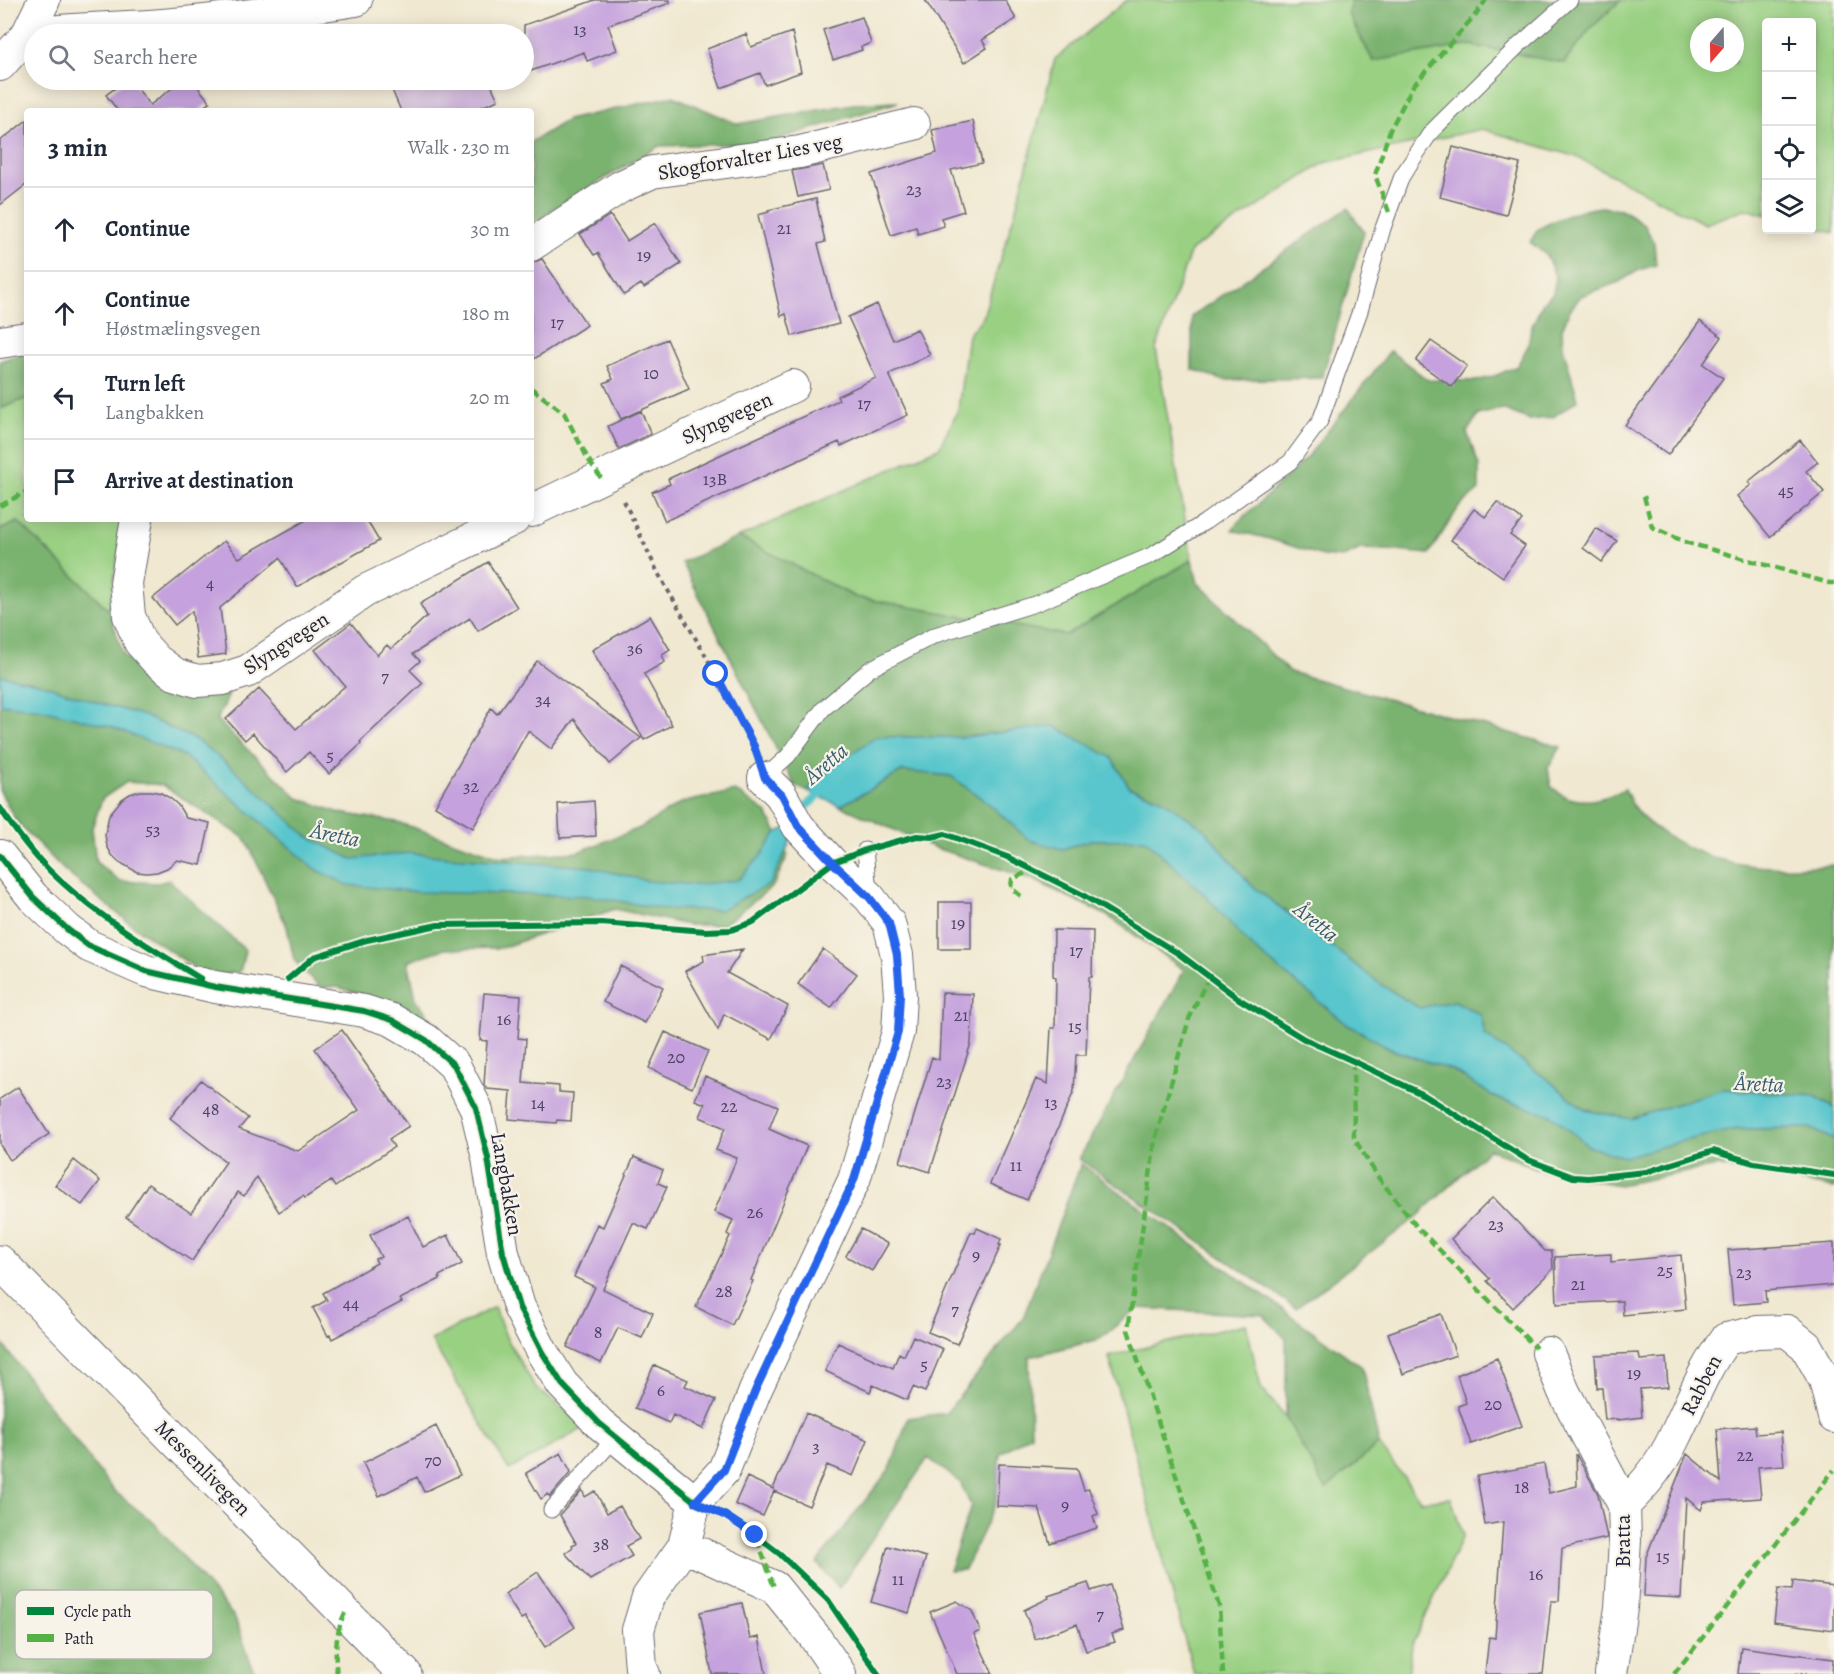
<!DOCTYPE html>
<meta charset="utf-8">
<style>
body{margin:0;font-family:Alegreya,serif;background:#f6f6f7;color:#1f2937}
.controls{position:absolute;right:18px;top:18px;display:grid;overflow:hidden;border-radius:6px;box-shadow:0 3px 15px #0003}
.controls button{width:54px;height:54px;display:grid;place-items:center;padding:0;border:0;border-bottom:2px solid #e0e1e3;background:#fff;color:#1f2937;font:30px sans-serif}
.compass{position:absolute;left:1690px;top:18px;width:54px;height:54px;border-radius:50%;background:#fff;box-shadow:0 3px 15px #0003;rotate:200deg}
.stop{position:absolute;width:18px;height:18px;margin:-14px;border:4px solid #2563eb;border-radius:50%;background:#fff}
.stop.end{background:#2563eb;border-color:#fff;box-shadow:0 2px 6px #0008}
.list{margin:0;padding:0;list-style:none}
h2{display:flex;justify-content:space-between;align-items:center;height:78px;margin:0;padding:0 24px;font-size:26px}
h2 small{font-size:20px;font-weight:400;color:#747a83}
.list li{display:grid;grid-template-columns:39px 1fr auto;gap:18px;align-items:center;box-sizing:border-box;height:84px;padding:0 24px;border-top:2px solid #e0e1e3}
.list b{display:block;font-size:22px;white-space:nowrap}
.list p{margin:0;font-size:20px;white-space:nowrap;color:#747a83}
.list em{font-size:20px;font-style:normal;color:#747a83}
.icon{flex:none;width:33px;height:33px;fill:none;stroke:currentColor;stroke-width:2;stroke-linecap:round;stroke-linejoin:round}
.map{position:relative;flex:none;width:1834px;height:1674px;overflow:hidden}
.search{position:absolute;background:#fff;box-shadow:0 3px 15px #0003;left:24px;top:24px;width:510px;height:66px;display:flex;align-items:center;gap:15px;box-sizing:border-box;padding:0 21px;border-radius:33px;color:#747a83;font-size:22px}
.panel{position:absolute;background:#fff;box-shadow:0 3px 15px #0003;left:24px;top:108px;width:510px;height:414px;border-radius:6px}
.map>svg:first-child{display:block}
.green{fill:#99d082;stroke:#5e795e;stroke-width:1.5;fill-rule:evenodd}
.forest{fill:#7ab270;stroke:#4e6a56;stroke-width:1.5}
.water{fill:#58c6cc;stroke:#3d7484;stroke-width:1.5}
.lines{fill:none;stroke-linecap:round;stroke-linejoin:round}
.stream{stroke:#58c6cc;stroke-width:9}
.building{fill:#c5a2dd}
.lane-casing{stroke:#6a676f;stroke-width:17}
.street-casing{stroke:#6a676f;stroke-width:34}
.primary-casing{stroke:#6a676f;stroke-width:35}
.path{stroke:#6a676f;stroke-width:4;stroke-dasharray:4.5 4.5;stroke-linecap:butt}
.lane{stroke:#fff;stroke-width:15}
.street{stroke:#fff;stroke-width:32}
.primary{stroke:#fff;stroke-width:33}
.quiet{stroke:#55b146;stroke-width:4.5;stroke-dasharray:9 4.5;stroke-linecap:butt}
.cycleway-casing{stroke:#f7f3e8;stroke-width:10}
.cycleway{stroke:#00873e;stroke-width:6}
.route{stroke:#2563eb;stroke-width:8}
.labels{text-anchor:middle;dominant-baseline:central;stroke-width:4.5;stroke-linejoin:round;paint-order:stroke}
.number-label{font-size:18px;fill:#4b4264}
.street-label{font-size:21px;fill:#22223b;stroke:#f7f3e8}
.water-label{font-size:22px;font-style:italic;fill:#355b6e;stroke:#f7f3e8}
.key{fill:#f7f3e8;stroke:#b7b4b4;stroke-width:1.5}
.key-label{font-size:16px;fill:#22223b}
</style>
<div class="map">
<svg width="1834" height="1674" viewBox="0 0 1834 1674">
<rect width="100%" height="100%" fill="#f7f3e8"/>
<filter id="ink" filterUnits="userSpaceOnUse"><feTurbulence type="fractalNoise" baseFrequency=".0167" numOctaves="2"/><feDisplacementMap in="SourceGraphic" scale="12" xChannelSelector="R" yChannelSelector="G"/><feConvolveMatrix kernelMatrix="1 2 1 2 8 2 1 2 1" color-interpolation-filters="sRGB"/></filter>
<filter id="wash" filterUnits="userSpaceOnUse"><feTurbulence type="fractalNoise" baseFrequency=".008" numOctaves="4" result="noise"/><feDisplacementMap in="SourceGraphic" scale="24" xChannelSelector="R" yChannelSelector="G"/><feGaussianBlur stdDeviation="1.35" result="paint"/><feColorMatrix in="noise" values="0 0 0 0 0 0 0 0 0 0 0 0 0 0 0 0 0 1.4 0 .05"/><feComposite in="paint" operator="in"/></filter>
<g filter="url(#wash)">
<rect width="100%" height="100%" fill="#f0e8d0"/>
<path class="green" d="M1127,0H1351L1348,13L1373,61L1471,45L1564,63L1590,29L1621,0H1834V233L1812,227V22H1766V215L1745,209L1705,224L1577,157L1482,129L1324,163L1191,250L1156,349L1192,560L1066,635L855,597L739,537L939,448L958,410L968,335L983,317L1015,212L1055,59ZM1699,27H1735V63H1699Z
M27,398V519H124L109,610L18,522L0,530V409Z
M494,1307L507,1339L535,1387L586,1427L509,1470L431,1340Z
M1246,1324L1261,1388L1286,1418L1326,1488L1379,1444L1421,1501L1451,1498L1463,1536L1412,1645L1408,1674H1194L1109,1357L1130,1351Z"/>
<path class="forest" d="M1351,0H1621L1590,29L1564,63L1471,45L1373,61L1348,13Z
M673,96L738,124L853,104L898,102L766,143L659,146L555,208L531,226V142L567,120Z
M1601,207L1621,209L1644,224L1654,243L1656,265L1639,270L1619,282L1581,296L1570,310L1562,329L1563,347L1578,400L1553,417L1530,420L1502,409L1478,415L1467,432L1479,466V490L1459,507L1429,554L1387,550L1360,549L1342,558L1323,556L1270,539L1232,530L1238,522L1256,506L1309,455L1390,351L1428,380L1477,381L1497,375L1517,366L1528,346L1531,328L1543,303L1553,293L1556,278L1546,255L1530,242L1538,229L1556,220L1578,211Z
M1348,208L1364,232L1322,378L1222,380L1192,369V316Z
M25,352L27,398L0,409V361Z
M18,522L109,610L123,654L150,679L184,694L229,695L217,720L298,798L340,813L397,822L501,857L578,852L640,828L681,803L735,791L767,813L788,855L773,886L723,925H688L615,909L501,948L444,949L408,961L416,999L455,1051L377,999L337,987H319L294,960L287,927L245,838L162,785L127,782L102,799L92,828L96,862L120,881L158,883L169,880L245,950L240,972L214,975L198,970L132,925L66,872L16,821L0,791V530Z
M739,537L855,597L1066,635L1192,560L1198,583L1290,672L1561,747L1548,768L1551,787C1555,789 1559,793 1563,795C1582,806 1608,798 1625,789C1629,796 1631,804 1636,810C1642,819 1655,828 1664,834C1720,870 1770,870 1834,865V1108L1815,1096L1722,1089L1631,1119L1585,1110L1547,1079L1485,1035L1481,1015L1455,1001L1419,1008L1383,986L1251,885L1204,829L1160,798L1130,788L1111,757L1014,731L965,737L830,768L807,791L795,786L682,562Z
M903,771L951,776L988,803L1062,849L1091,840L1145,839L1348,1025L1395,1051L1452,1070L1498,1099L1551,1114L1590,1147L1682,1141L1737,1129L1810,1128L1834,1140V1188L1717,1166L1619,1185L1541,1170L1489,1149L1417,1217L1296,1308L1079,1159L1184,970L1108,916L1034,880L935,848L840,806Z
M1081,1164L1362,1367L1379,1444L1326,1489L1286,1418V1339L1263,1315L1137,1308L1100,1339L1029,1357L1031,1434L1000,1454L995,1505L964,1570L949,1571L971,1506L960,1482L928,1458L839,1588L817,1563L891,1467L908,1418L946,1413L1023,1318Z
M0,1341L113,1490L154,1523L235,1618L255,1674H0Z"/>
<path class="water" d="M0,675L42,684L99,703L145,716L198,741L237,772L308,837L352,859L410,853L449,857L590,867L648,881L696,885L738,880L761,856L777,832L787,828L794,834L770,884L720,910L664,909L590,896L418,892L348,885L315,869L184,756L109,726L41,709L0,704Z
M1054,726L1111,757L1130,788L1160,798L1204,829L1251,885L1383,986L1419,1008L1455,1001L1481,1015L1485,1035L1547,1079L1585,1110L1631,1119L1722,1089L1815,1096L1834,1108V1140L1810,1128L1737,1129L1682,1141L1624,1157L1590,1147L1551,1115L1498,1099L1452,1070L1396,1051L1348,1025L1253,948L1201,891L1145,839L1091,840L1062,849L1029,840L988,803L951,776L903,771L840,806L807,791L830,768L876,737H965Z"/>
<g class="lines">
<path class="stream" d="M808,805L826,788"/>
</g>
<g id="blocks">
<path class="building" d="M595,0H670V3L608,25L617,50L587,61L584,52L531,71L524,49V25Z
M925,0H1005L1016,19L982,40L987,48L964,63Z
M862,17L871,43L861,47L862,50L833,60L823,30Z
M792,32L801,72L765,85L760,73L721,88L707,49L746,34L751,47Z
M126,80H131L150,105L183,80H192L210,102L198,111H118L106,95Z
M419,80H489L498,100L472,111H401L392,90Z
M27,120V184L0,205V141Z
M973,121L982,163L951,170L964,211L941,218L944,226L918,234L916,227L891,235L871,174L937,153L932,130Z
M1453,147L1520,164L1506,215L1440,197Z
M823,165L829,190L798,197L792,171Z
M816,199L825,242L818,244L839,324L792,336L786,314L781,316L758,215L769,212L768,210Z
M610,215L627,241L655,223L681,264L644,288L641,284L624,295L598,253L594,255L580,234Z
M542,259L587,325L531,361V263Z
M877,304L893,340L917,329L930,355L889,374L908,415L841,446L839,442L665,521L652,492L670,484L668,479L839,400L837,396L876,378L848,317Z
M1700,321L1722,337L1703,364L1723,378L1668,455L1625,425Z
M667,339L689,389L621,419L604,383L613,379L607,366Z
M1431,341L1467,366L1452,387L1416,361Z
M641,411L651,434L619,449L608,426Z
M1800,440L1818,462L1806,471L1824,492L1770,537L1737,496L1751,485L1748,482Z
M1497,502L1522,520L1510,535L1525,546L1503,577L1451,540L1474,509L1485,517Z
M308,519H366L379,541L297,587L280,558L220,608L226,654L198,658L192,611L175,625L153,598L224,541L239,558Z
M1596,528L1617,541L1602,562L1583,548Z
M488,562L517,607L478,631L470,618L413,654L420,661L410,670L423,683L360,742L361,744L329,774L309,752L287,772L253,733L245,740L226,719L259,689L296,729L345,686L315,650L351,623L377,655L387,645L391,649L427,616L420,604Z
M650,616L670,650L662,655L665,662L644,674L672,725L644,740L592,650Z
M537,661L641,738L610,764L574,719L551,749L528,731L473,828L435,806L491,708L497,714Z
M140,791H151L161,793L170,798L178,805L186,818L210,823L201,865L177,860L167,868L157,872L147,873L137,872L119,862L112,855L107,846L105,835L109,815L122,799L130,794Z
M594,801L596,836L560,838L558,804Z
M939,902H971V949H939Z
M1054,930L1093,931L1092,977H1089L1086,1055H1076L1074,1091L1027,1200L990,1184L1036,1079L1048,1084L1051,1028H1055L1056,977L1053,976Z
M743,949L727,973L788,1006L771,1039L724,1014L718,1030L685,971L704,961L703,955Z
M823,949L857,974L831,1008L798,984Z
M620,966L663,987L645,1023L603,1002Z
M484,993L521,996L518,1038L526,1039L523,1083L559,1086V1092L573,1093L571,1121L557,1120L556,1123L509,1119L511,1091L487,1089L484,1085L487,1041L480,1040Z
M942,993L973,994L971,1043L930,1172L900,1162L932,1057L939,1060Z
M342,1030L409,1126L389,1139L394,1147L335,1187L331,1181L305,1198L303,1196L279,1212L257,1177L244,1196L238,1192L192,1261L126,1217L148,1184L191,1213L226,1162L170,1118L201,1080L248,1118L239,1129L298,1151L359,1110L315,1049Z
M665,1032L708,1051L692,1088L649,1068Z
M705,1076L778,1106L769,1129L807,1146L751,1280L753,1281L732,1325L696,1307L730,1236L727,1234L733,1220L714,1212L737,1158L716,1150L725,1128L700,1117L705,1104L695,1100Z
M18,1087L49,1134L10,1160L0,1145V1099Z
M634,1157L663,1170L658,1183L667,1187L648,1229L633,1223L603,1289L653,1313L642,1338L618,1328L601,1363L567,1347L595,1287L574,1277L597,1224L603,1227Z
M74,1160L100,1181L82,1205L55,1185Z
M1493,1197L1545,1251H1552L1553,1269L1513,1308L1487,1281L1490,1279L1451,1239Z
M408,1216L423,1247L448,1235L462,1264L439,1276L440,1279L400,1299L402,1302L332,1339L330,1335L328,1336L313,1308L327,1300L323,1293L377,1263L375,1259L381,1257L370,1235Z
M977,1228L1001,1239L999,1245H1001L957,1344L928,1332L971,1232L975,1233Z
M861,1229L888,1244L872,1271L846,1256Z
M1834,1243V1285L1765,1291L1766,1302L1733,1305L1728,1250Z
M1611,1254V1262L1681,1255L1686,1309L1623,1315L1622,1301L1557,1304L1555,1257Z
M1441,1314L1456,1355L1403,1374L1388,1333Z
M913,1336L943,1349L925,1392L913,1387L907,1400L873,1385L870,1392L825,1371L838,1343L893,1368L899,1353L904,1356Z
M1639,1353L1640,1360L1666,1358L1668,1387L1640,1389L1642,1417L1619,1420V1419L1605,1420L1602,1388H1597L1595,1355Z
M1497,1358L1522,1426L1471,1444L1458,1406L1466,1403L1457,1375Z
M654,1365L688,1380L685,1386L716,1400L703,1429L673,1415L669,1423L635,1408Z
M806,1413L868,1440L853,1476L827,1465L809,1506L774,1491L763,1516L735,1504L747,1477L773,1489Z
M436,1426L460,1475L424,1492L417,1477L379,1496L363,1463Z
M1755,1426L1756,1434L1781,1432L1784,1465L1758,1467L1761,1498L1704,1502L1701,1510L1686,1498L1681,1598L1644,1596L1646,1557L1687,1454L1721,1482L1717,1429Z
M561,1453L571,1472L550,1497L548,1494L541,1499L526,1473Z
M1576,1454L1598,1494L1607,1538L1562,1548L1559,1601H1551L1543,1674H1485L1489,1637L1495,1638L1503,1522L1485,1525L1477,1476L1544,1464L1549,1493L1577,1486Z
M999,1464L1077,1468L1084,1490L1089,1489L1098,1514L1093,1516L1097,1528L1050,1543L1039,1508L997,1506Z
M582,1490L585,1497L595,1491L607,1513L620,1506L639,1539L626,1546L632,1556L590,1580L565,1553L573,1547L572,1545L576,1543L560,1515Z
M888,1546L926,1557L909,1613L871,1602Z
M538,1572L575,1627L545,1647L525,1617L521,1619L505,1594Z
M1793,1581L1834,1586V1630L1774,1622L1778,1589L1792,1590Z
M1088,1583L1091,1591L1110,1585L1124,1630L1112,1634L1115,1642L1086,1651L1077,1624L1035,1639L1024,1610L1049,1598L1048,1596Z
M957,1601L972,1611L980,1631L974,1634L993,1674H957L930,1612Z
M742,1603L750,1639L759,1637L766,1674H712L700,1612Z
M1741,1647L1833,1659L1832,1674H1738Z"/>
</g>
</g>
<g filter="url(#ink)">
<use href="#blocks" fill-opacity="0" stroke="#6a676f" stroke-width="1.5"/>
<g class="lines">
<g class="lane-casing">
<path id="lane" d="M764,778L788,756L823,709L870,669L935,635L1035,604L1152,555L1205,522L1290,462L1320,421L1360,311L1383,228L1402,176L1431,132L1519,45L1570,0
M865,850L869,892
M551,1510L616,1437"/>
</g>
<g class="street-casing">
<path id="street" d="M27,35C76,27 125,29 174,24C235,19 296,9 356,0
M0,65L27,35L44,0
M531,245L620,187L652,172L800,152L914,124
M0,342L27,338
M531,511L793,386
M137,519L126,583L129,616L140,642L156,660L175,674L197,681L223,679L248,671L365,591L514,519
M0,856L33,897L68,930L89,946L146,971L215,987L364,1011L392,1020L426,1040L454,1065L476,1108L488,1158L503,1253L519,1307L542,1352L562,1384L599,1423L695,1502
M1548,1353L1564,1392L1624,1505L1625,1540L1621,1608L1611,1674
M1624,1505C1644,1486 1662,1464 1674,1438C1691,1404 1703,1369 1726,1339L1757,1332L1787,1331L1806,1346L1825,1380L1834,1417
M684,1546L774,1587L814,1636L840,1674
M644,1674L641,1668L638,1630L648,1597L684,1546L695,1502L724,1470L755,1391L854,1180L898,1032L900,995L897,955L889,923L869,897L832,863L798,826L781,795L764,778"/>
</g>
<g class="primary-casing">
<path id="primary" d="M0,1262L405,1674"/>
</g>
<path class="path" d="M624,501L658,573L716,674L756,751"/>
<use href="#lane" class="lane"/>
<use href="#street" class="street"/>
<use href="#primary" class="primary"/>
<path class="quiet" d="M1389,212L1375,175L1390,130L1413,86L1476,14L1486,0
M531,388L564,413L588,459L601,478
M1644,496L1652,527L1685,542L1829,583H1834
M0,506L27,491
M1021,896L1011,888L1012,879L1032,870
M1209,976L1189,1019L1155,1140L1128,1330L1219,1606L1223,1674
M1353,1061L1354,1138L1378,1177L1417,1227L1536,1348
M757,1539L774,1587
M337,1674C334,1654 336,1631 345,1613
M1674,1674L1834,1470"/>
<g class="cycleway-casing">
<path id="cycleway" d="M0,808C14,829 30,851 48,869C91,912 150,948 201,979
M0,856L33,897L68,930L89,946L146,971L215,987L364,1011L392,1020L426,1040L454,1065L476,1108L488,1158L503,1253L519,1307L542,1352L562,1384L599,1423L695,1502L726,1516L755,1535L780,1554L828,1600L878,1674
M288,979L314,957L367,940L438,925L601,923L706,931L731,930L753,922L832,863L865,850L917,836L932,837L945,834L1007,857L1081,894L1179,954L1239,999L1304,1039L1353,1061L1424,1095L1526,1159L1573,1177L1588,1178L1646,1172L1713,1151L1754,1163L1834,1175"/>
</g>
<use href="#cycleway" class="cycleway"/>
</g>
</g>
<g class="lines" filter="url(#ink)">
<path class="route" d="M716,674L754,746L765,778L782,795L798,826L832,862L869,897L889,923L897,955L900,995L898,1032L854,1180L755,1391L724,1470L695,1502L726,1516L755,1535"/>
</g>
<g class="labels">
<g class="number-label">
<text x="580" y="29">13</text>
<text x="914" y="189">23</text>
<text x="784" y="228">21</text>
<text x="644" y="255">19</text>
<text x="557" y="322">17</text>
<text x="651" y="373">10</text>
<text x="864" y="403">17</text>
<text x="715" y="479">13B</text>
<text x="1786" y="490">45</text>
<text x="210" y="583">4</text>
<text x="635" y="648">36</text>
<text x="385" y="676">7</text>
<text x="543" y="699">34</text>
<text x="330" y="755">5</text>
<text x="471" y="786">32</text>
<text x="153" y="829">53</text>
<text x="958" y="923">19</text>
<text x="1076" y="950">17</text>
<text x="961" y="1015">21</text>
<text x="504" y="1019">16</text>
<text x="1075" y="1026">15</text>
<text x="676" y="1057">20</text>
<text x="944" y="1081">23</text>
<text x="1051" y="1102">13</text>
<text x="538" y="1103">14</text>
<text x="729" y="1106">22</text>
<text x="211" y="1109">48</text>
<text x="1016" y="1165">11</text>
<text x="755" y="1212">26</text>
<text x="1496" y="1224">23</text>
<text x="976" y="1255">9</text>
<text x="1665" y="1270">25</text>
<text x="1744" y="1272">23</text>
<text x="1578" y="1284">21</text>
<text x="724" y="1291">28</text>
<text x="351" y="1303">44</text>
<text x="955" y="1309">7</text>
<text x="598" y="1332">8</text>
<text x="924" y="1364">5</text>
<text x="1634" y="1373">19</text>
<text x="661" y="1390">6</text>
<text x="1493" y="1404">20</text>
<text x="816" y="1446">3</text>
<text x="1745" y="1455">22</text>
<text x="433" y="1460">70</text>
<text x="1522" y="1487">18</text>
<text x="1065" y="1505">9</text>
<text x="601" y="1544">38</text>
<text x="1663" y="1556">15</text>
<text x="1536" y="1574">16</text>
<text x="898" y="1579">11</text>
<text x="1100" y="1614">7</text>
</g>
<g class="street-label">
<text transform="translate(750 157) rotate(-10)">Skogforvalter Lies veg</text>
<text transform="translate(727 418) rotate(-25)">Slyngvegen</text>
<text transform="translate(286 643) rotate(-33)">Slyngvegen</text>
<text transform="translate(507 1184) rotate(80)">Langbakken</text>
<text transform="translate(1701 1385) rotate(-63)">Rabben</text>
<text transform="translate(203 1468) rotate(45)">Messenlivegen</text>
<text transform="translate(1623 1541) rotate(-90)">Bratta</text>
</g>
<g class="water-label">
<text transform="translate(826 764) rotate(-41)">Åretta</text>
<text transform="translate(335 835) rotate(12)">Åretta</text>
<text transform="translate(1316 922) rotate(39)">Åretta</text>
<text transform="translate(1759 1084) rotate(3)">Åretta</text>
</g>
</g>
<rect x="15" y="1590" width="198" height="69" rx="9" class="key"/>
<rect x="27" y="1607" width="27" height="8" fill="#00873e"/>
<rect x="27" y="1634" width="27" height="8" fill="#55b146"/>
<g class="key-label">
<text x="64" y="1617">Cycle path</text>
<text x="64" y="1644">Path</text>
</g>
</svg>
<div class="controls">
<button>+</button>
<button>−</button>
<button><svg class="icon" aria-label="locate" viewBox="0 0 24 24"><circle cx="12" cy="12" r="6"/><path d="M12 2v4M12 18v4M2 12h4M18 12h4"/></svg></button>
<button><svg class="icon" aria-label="layers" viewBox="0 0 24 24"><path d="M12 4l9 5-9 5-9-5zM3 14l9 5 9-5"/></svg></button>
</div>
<svg class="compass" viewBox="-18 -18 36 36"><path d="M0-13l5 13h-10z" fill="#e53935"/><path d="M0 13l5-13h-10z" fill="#747a83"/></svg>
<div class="stop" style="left:716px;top:674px"></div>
<div class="stop end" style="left:755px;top:1535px"></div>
<div class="search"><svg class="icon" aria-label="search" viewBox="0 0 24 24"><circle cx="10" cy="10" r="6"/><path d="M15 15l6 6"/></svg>Search here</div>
<section class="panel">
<h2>3 min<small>Walk · 230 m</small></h2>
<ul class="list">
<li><svg class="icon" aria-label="ahead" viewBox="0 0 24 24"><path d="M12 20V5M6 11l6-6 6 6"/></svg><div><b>Continue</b></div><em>30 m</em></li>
<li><svg class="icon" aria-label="ahead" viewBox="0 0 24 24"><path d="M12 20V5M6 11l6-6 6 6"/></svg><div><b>Continue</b><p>Høstmælingsvegen</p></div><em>180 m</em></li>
<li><svg class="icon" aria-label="left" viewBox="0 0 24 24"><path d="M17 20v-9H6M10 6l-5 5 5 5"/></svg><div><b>Turn left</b><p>Langbakken</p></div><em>20 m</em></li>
<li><svg class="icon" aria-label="arrive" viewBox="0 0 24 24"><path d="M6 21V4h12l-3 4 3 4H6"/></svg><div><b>Arrive at destination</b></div></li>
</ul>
</section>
</div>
